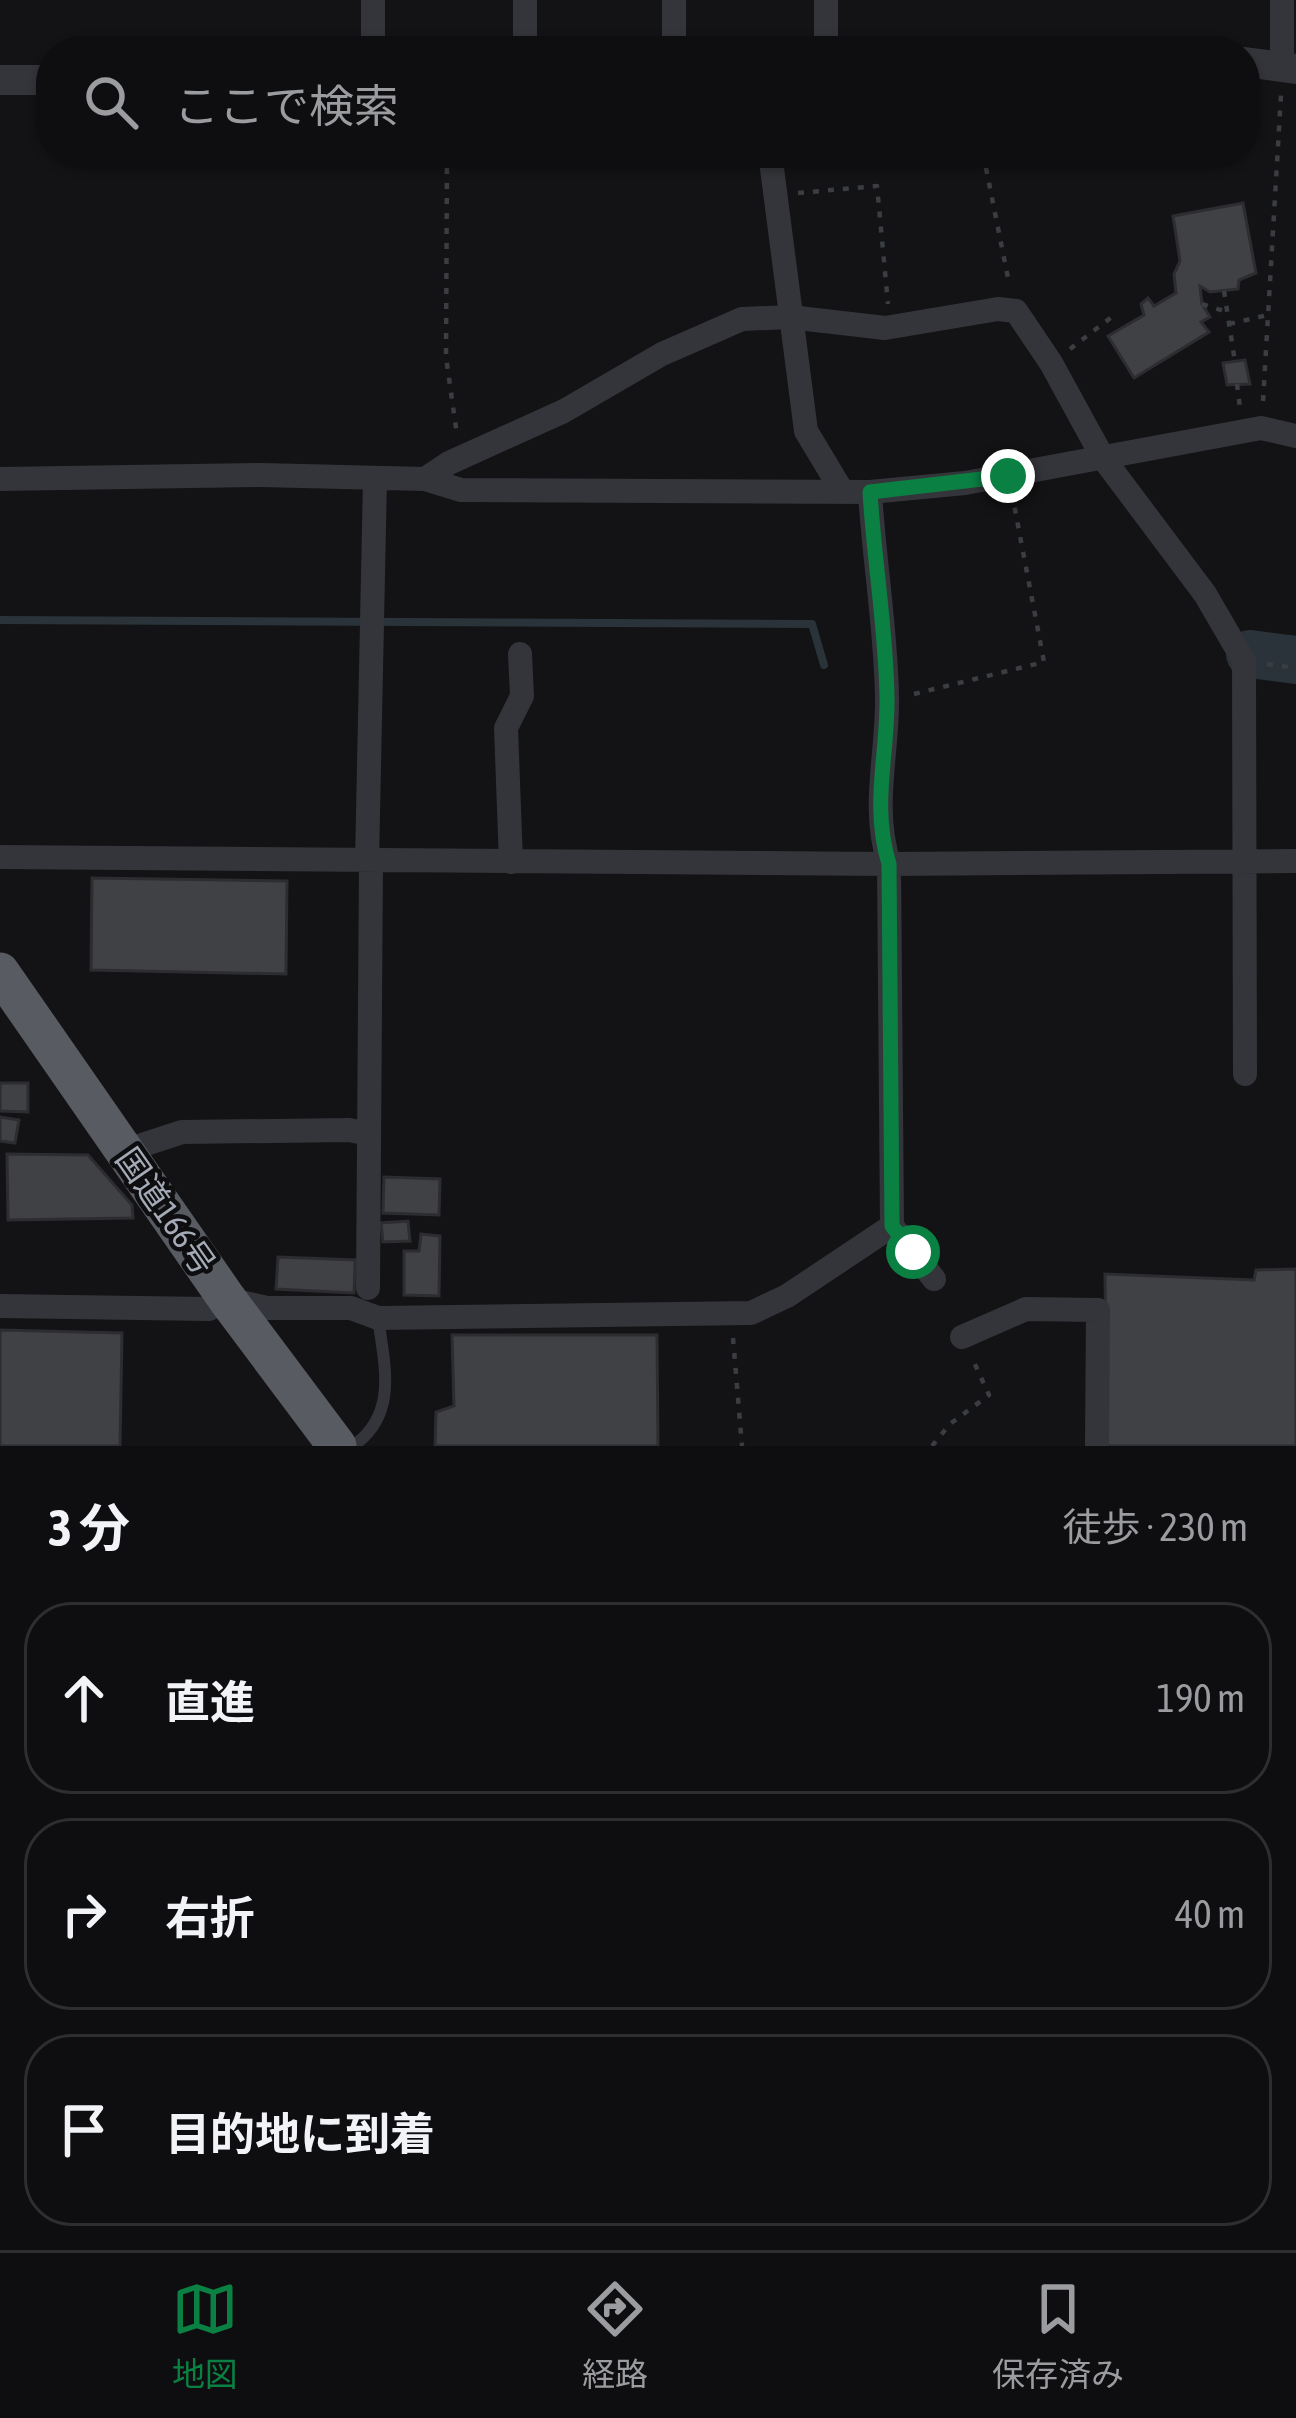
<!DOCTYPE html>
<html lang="ja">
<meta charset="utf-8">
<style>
body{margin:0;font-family:"Asap Condensed","Noto Sans JP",sans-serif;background:#1c1c1e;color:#f1f3f6}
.stop{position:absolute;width:36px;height:36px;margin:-27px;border:9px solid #0b8043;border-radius:50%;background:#fff}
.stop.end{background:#0b8043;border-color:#fff;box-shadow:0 3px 12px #0008}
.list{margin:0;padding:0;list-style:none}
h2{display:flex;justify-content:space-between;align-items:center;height:156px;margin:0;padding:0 48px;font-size:51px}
h2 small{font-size:39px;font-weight:400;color:#9b9c9f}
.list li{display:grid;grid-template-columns:78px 1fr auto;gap:36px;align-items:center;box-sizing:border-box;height:192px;margin:0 24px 24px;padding:0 24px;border:3px solid #2e2e30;border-radius:48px}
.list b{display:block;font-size:45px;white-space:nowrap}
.list em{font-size:39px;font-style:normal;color:#9b9c9f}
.icon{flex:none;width:66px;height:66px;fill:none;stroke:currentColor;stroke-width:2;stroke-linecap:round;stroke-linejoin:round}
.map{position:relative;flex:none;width:1296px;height:1446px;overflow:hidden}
.search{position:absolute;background:#0e0e10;box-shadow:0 3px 9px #0004;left:36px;right:36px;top:36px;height:132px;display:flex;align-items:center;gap:30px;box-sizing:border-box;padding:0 42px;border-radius:48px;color:#9b9c9f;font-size:45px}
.sheet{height:804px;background:#0e0e10}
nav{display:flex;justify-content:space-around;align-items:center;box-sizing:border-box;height:168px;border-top:3px solid #2e2e30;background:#0e0e10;font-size:33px;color:#9b9c9f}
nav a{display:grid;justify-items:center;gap:6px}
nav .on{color:#0b8043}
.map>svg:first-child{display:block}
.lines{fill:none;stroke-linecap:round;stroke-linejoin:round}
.stream{stroke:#293339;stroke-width:8}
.river{stroke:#293339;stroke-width:48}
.building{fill:#3f4145;stroke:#2d2d31;stroke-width:3}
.path{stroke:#3a3d41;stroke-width:4.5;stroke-dasharray:6 9;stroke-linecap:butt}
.service{stroke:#34353a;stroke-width:12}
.minor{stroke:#34353a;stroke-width:24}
.tertiary{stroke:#34353a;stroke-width:30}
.trunk{stroke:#585c62;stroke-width:39}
.route{stroke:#0b8043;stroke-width:15}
.labels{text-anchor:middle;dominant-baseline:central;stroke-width:9;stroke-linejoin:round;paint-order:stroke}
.street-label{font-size:33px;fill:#a4abb6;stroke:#0e0e10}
</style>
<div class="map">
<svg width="1296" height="1446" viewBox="0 0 1296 1446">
<rect width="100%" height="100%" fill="#131315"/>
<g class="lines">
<path class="stream" d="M0,620L812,624L824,665"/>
<path class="river" d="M1250,654L1296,660"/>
</g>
<path class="building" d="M1243,203L1256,273L1239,280L1238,289L1210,292L1200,286L1202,304L1210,317L1201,322L1209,332L1134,378L1108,336L1144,315L1141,304L1148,298L1154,306L1176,293L1174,274L1180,261L1173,216Z
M1245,360L1250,384L1227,385L1223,363Z
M92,878L287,881L286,974L91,970Z
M0,1083H28V1112L0,1111Z
M0,1117L19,1120L15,1143L0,1141Z
M7,1154L88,1155L132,1205L133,1218L8,1220Z
M384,1177L440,1179L439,1215L383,1213Z
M408,1221L410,1241L383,1242L381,1223Z
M421,1234L440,1236L439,1296L404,1295V1251H419Z
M278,1257L355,1260L354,1293L276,1289Z
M1296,1269V1446H1107L1105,1274L1254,1280L1256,1270Z
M0,1330L122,1333L120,1446H0Z
M452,1335H657L658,1446H435L436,1412L454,1406Z"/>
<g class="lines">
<path class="path" d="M447,153L446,357L457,435
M987,153L986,168L1009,283
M798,193L877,186L888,304
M1224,291L1235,362
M1202,304L1227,312
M1229,324L1268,315
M1070,349L1113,316
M1237,384L1240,408
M1263,401L1281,95
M1267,664L1296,668
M914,694L1044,662L1013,499
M733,1338L742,1446
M932,1446L950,1424L989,1395L973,1360"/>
<path class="service" d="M353,1446C399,1414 384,1365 378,1317"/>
<path class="minor" d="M674,0V51
M1282,0V65
M373,51V0
M525,51V0
M826,51V0
M770,153L806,431L842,491
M0,479L261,475L425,479L461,490L870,492L965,483L1261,428L1296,436
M425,479L449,463L564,411L662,354L742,319L790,317L885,328L998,309L1016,311L1051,363L1103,458L1205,594L1244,661L1245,1074
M870,492C874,560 886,629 887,697C888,755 871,805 889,864L892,1226L934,1279
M0,857L889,864L1296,861
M367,862L375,479
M511,862L506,728L522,696L520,654
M124,1151L182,1132L349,1130L369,1134
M368,1288L371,862
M0,1306L209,1309L227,1299L267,1308H351L378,1318L751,1313L787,1296L892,1226
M962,1337L1026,1309L1098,1310L1097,1446"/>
<path class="tertiary" d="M1245,62L1296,69
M0,80H51"/>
<path class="trunk" d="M0,972L227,1299L337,1446"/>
</g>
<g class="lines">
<path class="route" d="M913,1252L892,1226L889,864C871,805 888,755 887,697C886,629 874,560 870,492L1008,476"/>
</g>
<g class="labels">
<g class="street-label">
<text transform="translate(166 1211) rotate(55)">国道166号</text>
</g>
</g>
</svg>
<div class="stop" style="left:913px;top:1252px"></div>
<div class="stop end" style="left:1008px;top:476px"></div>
<div class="search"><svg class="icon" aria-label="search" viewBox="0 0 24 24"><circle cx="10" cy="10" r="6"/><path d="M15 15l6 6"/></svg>ここで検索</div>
</div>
<section class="sheet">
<h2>3 分<small>徒歩 · 230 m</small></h2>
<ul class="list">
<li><svg class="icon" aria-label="ahead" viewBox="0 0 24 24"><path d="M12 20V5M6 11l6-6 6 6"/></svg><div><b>直進</b></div><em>190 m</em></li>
<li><svg class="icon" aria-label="right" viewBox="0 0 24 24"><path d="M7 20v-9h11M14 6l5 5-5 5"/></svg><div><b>右折</b></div><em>40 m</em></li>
<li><svg class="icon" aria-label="arrive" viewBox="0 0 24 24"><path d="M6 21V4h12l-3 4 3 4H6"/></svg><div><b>目的地に到着</b></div></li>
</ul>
</section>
<nav>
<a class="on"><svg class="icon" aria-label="map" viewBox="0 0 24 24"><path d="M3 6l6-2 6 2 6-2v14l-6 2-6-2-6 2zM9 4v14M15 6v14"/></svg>地図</a>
<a><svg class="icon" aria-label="directions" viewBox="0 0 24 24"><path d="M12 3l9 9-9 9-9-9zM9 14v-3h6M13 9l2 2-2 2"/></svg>経路</a>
<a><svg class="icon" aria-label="saved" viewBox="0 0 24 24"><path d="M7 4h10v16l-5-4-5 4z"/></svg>保存済み</a>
</nav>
